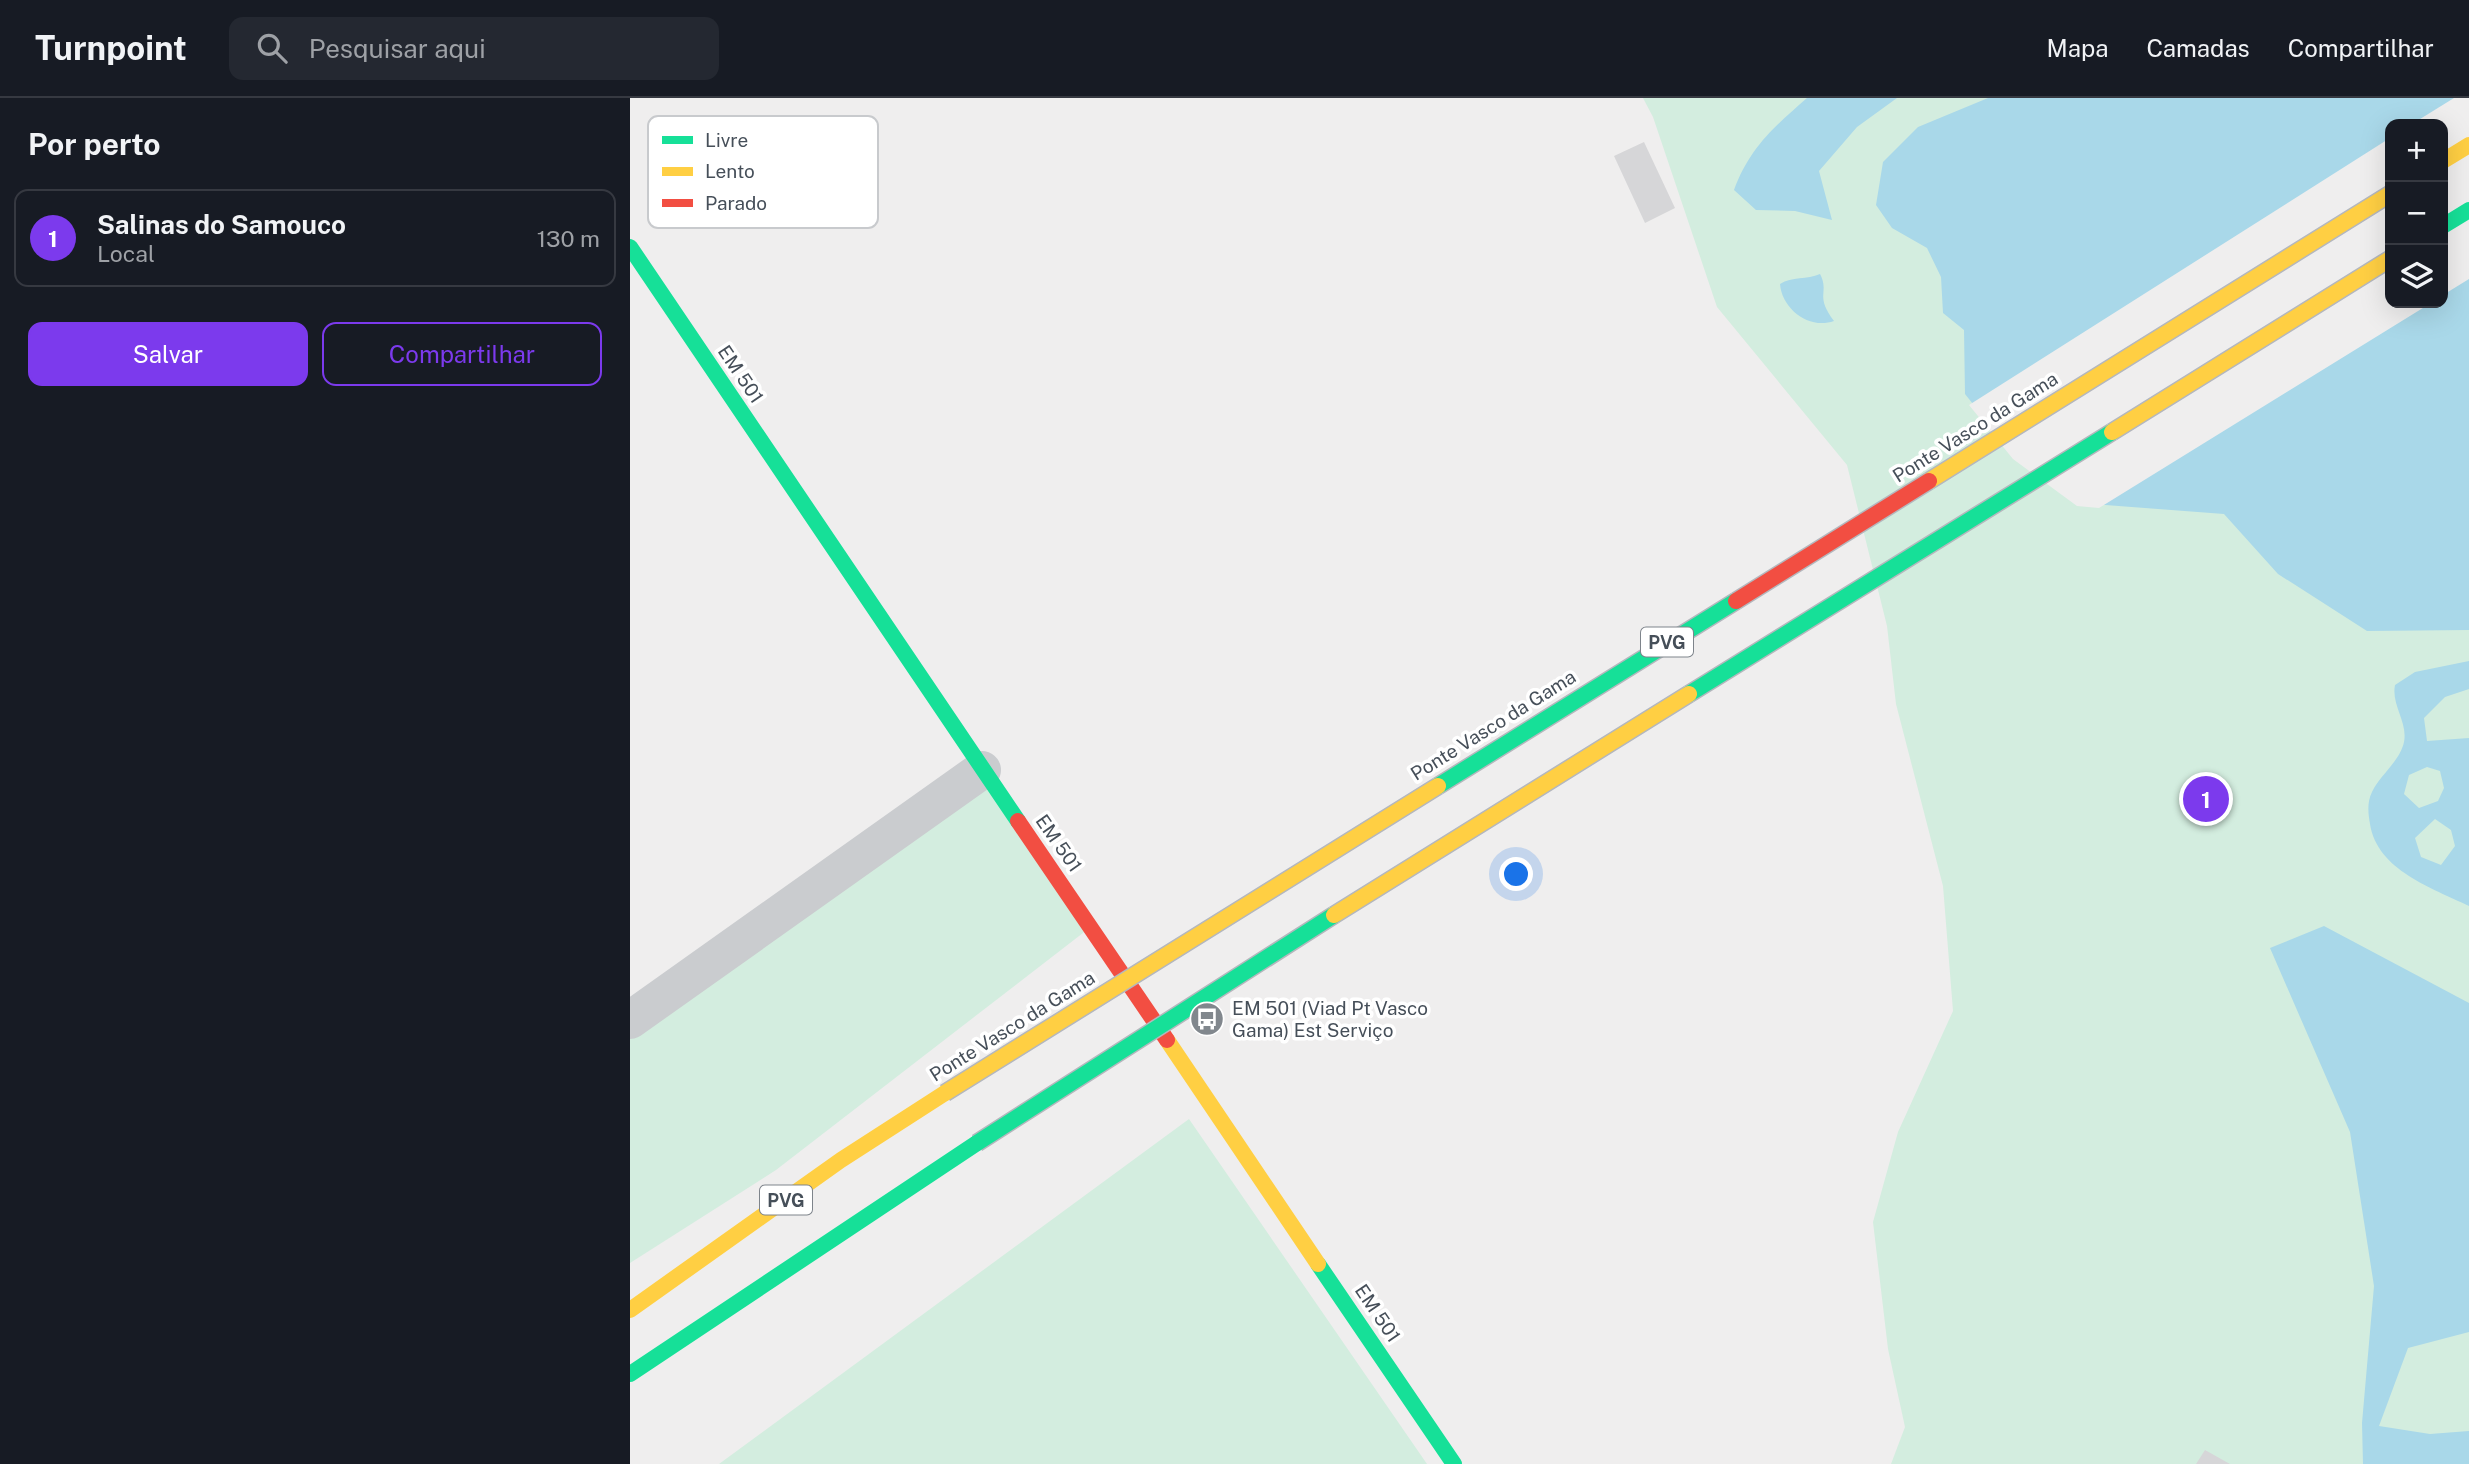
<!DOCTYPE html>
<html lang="pt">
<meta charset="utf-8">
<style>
body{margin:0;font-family:"Public Sans",sans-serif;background:#242831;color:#f1f3f6}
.controls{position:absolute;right:21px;top:21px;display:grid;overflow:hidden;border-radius:14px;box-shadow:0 7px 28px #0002}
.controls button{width:63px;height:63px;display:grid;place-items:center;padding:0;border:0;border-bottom:2px solid #363941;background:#171b24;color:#f1f3f6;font:35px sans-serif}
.you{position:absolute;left:887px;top:777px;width:24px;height:24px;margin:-18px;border:5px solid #fff;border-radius:50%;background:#1a73e8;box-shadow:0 0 0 10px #1a73e833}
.badge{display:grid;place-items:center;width:46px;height:46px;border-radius:50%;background:#7c3aed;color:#fff;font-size:23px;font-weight:700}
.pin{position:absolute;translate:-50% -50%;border:4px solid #fff;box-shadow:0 2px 7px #0006}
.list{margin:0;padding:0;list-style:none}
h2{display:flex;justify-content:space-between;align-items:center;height:91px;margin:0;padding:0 28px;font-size:30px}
h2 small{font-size:23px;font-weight:400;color:#9ea1a6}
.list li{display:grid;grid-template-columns:46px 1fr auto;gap:21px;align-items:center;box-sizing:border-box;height:98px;margin:0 14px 14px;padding:0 14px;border:2px solid #363941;border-radius:14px}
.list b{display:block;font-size:26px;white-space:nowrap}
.list p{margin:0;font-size:23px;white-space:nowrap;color:#9ea1a6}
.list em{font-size:23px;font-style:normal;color:#9ea1a6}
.actions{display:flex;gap:14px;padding:21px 28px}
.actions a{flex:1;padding:16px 0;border:2px solid #7c3aed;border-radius:14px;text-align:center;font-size:24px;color:#7c3aed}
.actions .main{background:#7c3aed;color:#fff}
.icon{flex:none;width:38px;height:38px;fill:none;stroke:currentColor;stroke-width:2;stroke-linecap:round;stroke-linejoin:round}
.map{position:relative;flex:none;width:1839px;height:1366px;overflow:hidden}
header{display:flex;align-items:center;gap:42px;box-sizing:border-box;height:98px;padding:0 35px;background:#171b24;border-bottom:2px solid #363941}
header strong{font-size:33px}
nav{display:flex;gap:38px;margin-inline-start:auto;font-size:24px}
.search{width:490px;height:63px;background:#242831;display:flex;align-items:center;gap:18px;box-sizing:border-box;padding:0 24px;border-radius:14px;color:#9ea1a6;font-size:26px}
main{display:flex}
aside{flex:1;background:#171b24}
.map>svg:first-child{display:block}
.green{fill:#d3eddf;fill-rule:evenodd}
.water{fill:#a9d8e9;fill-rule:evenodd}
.pier{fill:#efeeee}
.building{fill:#d6d6d8}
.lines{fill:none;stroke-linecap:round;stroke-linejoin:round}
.street{stroke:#cacccf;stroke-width:38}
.fast{stroke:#16e098;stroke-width:16}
.slow{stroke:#ffcf43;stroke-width:16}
.jam{stroke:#f24e42;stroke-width:16}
.fast-bridge-casing{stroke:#b4b7bd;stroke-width:19;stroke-linecap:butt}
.slow-bridge-casing{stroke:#b4b7bd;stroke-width:19;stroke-linecap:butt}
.jam-bridge-casing{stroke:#b4b7bd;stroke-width:19;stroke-linecap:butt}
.fast-bridge{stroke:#16e098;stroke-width:16}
.slow-bridge{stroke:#ffcf43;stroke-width:16}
.jam-bridge{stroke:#f24e42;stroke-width:16}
.labels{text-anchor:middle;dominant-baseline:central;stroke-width:7;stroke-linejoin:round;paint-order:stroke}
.shield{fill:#fff;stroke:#7e848b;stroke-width:2}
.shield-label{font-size:18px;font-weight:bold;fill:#464f59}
.street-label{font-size:19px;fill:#464f59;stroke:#fff}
.poi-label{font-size:19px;fill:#464f59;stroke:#fff;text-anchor:start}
.key{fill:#fff;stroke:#c8cacd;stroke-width:2}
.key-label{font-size:19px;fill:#464f59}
</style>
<header>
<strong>Turnpoint</strong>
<div class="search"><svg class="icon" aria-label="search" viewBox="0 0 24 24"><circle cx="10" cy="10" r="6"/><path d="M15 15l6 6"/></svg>Pesquisar aqui</div>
<nav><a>Mapa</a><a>Camadas</a><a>Compartilhar</a></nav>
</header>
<main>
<aside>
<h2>Por perto<small></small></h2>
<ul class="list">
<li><span class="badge">1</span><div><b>Salinas do Samouco</b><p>Local</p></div><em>130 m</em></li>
</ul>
<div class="actions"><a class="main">Salvar</a><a>Compartilhar</a></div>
</aside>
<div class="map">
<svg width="1839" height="1366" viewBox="0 0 1839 1366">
<rect width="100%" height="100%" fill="#efeeee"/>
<path class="green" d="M1013,0H1839V1366H1261L1275,1329L1258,1251L1243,1124L1268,1034L1323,913L1313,788L1266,606L1257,528L1217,367L1087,209L1023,19ZM1760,26H1813V205H1760Z
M352,672L462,828L146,1072L0,1165V922Z
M559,1021L797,1366H89Z"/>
<path class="water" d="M1177,0H1267L1227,29L1189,73L1202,122L1165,113L1126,112L1104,92C1120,49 1144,29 1177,0Z
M1358,0H1839V532L1737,533L1648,476L1594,416L1449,405L1385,359L1335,296L1334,232L1313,215L1311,179L1297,150L1262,130L1246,107L1253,64L1288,29ZM1760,26H1813V205H1760Z
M1190,176C1200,195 1184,197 1204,223C1179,232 1152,211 1150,186C1162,178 1177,182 1190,176Z
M1839,563V591L1815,599L1794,620L1797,643L1839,640V808C1802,790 1747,772 1740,726C1738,715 1737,704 1742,694C1750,677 1770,663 1774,644C1778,624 1761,607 1765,587L1785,574ZM1797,669L1810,673L1814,690L1808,703L1789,710L1774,696L1779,677ZM1805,721L1821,732L1825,748L1811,767L1791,759L1785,740Z
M1694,828L1839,905V1234L1778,1250L1749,1328L1800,1336L1839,1333V1366H1733L1732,1325L1744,1188L1720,1034L1640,850Z"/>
<path class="pier" d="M1824,0H1839V181L1813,197V26H1782Z
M1760,40V205H1801L1469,410L1447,408L1383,361L1339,307Z"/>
<path class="building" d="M1014,44L1045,110L1015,125L984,58Z
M1575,1352L1600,1366H1566Z"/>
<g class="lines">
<path class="street" d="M0,922L352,672"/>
<path class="fast" d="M1813,128L1839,112
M0,149L388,723
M688,1166L824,1366
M0,1276L347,1045"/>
<path class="slow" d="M1813,63L1839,47
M537,942L688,1166
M0,1212L211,1062L315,995"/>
<path class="jam" d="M388,723L537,942"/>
<g class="fast-bridge-casing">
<path id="fast-bridge" d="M1059,596L1482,334
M808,688L1106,503
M347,1045L704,817"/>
</g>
<g class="slow-bridge-casing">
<path id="slow-bridge" d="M1482,334L1760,161
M1299,383L1760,96
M704,817L1059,596
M315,995L808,688"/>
</g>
<g class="jam-bridge-casing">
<path id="jam-bridge" d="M1106,503L1299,383"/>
</g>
<use href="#fast-bridge" class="fast-bridge"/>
<use href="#slow-bridge" class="slow-bridge"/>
<use href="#jam-bridge" class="jam-bridge"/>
</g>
<defs>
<g id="bus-disc" transform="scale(1.75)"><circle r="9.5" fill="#81878d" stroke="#fff"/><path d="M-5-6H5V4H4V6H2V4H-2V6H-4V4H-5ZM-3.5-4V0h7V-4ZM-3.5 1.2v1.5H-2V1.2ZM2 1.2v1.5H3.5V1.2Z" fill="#fff"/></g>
</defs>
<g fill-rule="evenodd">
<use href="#bus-disc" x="577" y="921"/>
</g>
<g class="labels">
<g class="shield">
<rect x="1011" y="529.5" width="52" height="29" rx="5"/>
<rect x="130" y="1087.5" width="52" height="29" rx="5"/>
</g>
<g class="shield-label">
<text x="1037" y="544">PVG</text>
<text x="156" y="1102">PVG</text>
</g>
<g class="street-label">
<text transform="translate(111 276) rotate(56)">EM 501</text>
<text transform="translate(1345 329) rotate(-32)">Ponte Vasco da Gama</text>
<text transform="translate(863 627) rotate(-32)">Ponte Vasco da Gama</text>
<text transform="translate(429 745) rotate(55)">EM 501</text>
<text transform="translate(382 928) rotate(-32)">Ponte Vasco da Gama</text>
<text transform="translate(748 1215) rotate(56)">EM 501</text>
</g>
<g class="poi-label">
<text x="602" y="910">EM 501 (Viad Pt Vasco<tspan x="602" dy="22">Gama) Est Serviço</tspan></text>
</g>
</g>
<rect x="18" y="18" width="230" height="112" rx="10" class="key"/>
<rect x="32" y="38" width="31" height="8" fill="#16e098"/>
<rect x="32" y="69" width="31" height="9" fill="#ffcf43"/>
<rect x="32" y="101" width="31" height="8" fill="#f24e42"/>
<g class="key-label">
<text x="75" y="49">Livre</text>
<text x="75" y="80">Lento</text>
<text x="75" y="112">Parado</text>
</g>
</svg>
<div class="controls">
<button>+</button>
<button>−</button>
<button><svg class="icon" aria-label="layers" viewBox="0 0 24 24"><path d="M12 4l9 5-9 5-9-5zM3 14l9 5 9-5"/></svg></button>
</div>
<div class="you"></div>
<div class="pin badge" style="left:1576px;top:701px">1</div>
</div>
</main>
